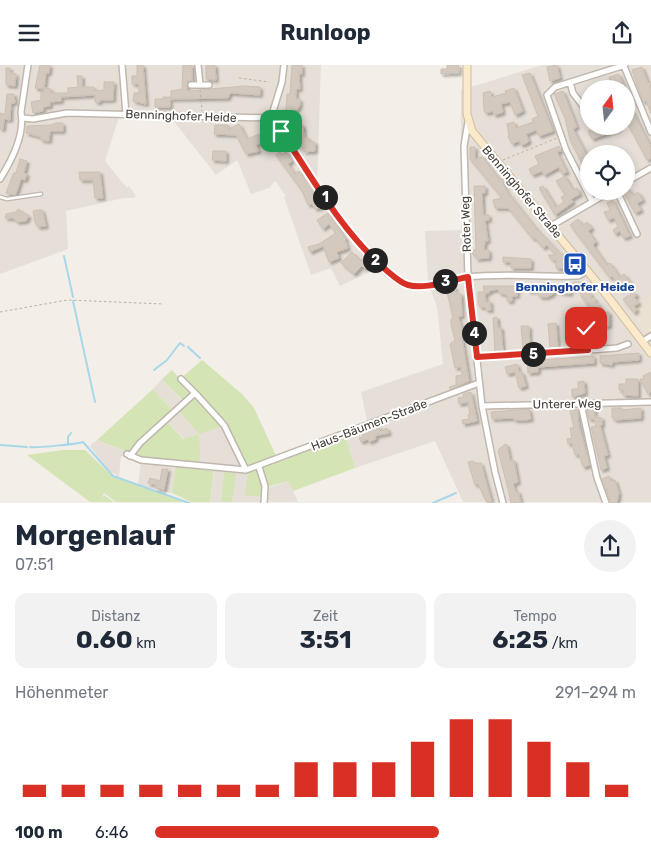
<!DOCTYPE html>
<html lang="de">
<meta charset="utf-8">
<style>
body{margin:0;font-family:Rubik,sans-serif;background:#f2f2f3;color:#1f2937;height:100vh;display:flex;flex-direction:column;font-size:19px;white-space:nowrap}
*{box-sizing:border-box;margin:0}
p{font-size:16px;color:#747a83}
.icon{flex:none;width:28px;height:28px;fill:none;stroke:currentColor;stroke-width:2;stroke-linecap:round;stroke-linejoin:round}
.map{position:relative;height:438px;overflow:hidden}
.details{display:flex;flex-direction:column;background:#fff;flex:1}
.details>*{flex:none}
.needle{width:32px;rotate:15deg}
.tools{position:absolute;left:580px;top:15px;display:grid;gap:10px}
.tools a{display:grid;place-items:center;width:55px;height:55px;border-radius:50%;background:#fff;box-shadow:0 2px 8px #0003;font-size:25px}
.pin{position:absolute;display:grid;place-items:center;width:42px;height:42px;color:#fff;margin:-21px;border-radius:10px;box-shadow:0 2px 8px #0006}
.km{position:absolute;width:25px;height:25px;margin:-12px;border-radius:50%;background:#222;color:#fff;font-size:14px;line-height:25px;text-align:center}
.round{display:grid;place-items:center;flex:none;width:52px;height:52px;border-radius:26px;background:#f2f2f3}
.overview{display:flex;align-items:center;justify-content:space-between;height:85px;padding:0 15px}
h1{font-size:28px;font-weight:700;line-height:38px}
.figures{display:grid;grid-template-columns:repeat(3,1fr);gap:8px;height:85px;padding:5px 15px}
.figures div{display:grid;align-content:center;border-radius:12px;background:#f2f2f3;text-align:center}
.figures b{font-size:25px;font-weight:700}
.figures small{font-size:14px;font-weight:400}
.figures p{font-size:14px}
.chart{height:140px;padding:10px 15px}
.chart p{display:flex;justify-content:space-between}
.chart svg{width:100%;height:90px;margin-top:5px;stroke:#d93025;stroke-width:6}
ul{padding:0 15px;list-style:none;font-size:16px}
li{display:grid;grid-template-columns:80px 60px 1fr;align-items:center;height:38px}
li i{height:12px;border-radius:6px;background:#d93025}
header{display:flex;justify-content:space-between;align-items:center;height:65px;padding:0 15px;background:#fff;font-size:22px;font-weight:700}
.map>svg:first-child{display:block}
.residential{fill:#e6dfd7;fill-rule:evenodd}
.education{fill:#ebe1d3}
.green{fill:#d4e4b4}
.lines{fill:none;stroke-linecap:round;stroke-linejoin:round}
.stream{stroke:#a9d7ea;stroke-width:2}
.building{fill:#d3c9be;stroke:#cdc0b2;filter:url(#shadow)}
.lane-casing{stroke:#c0b8ae;stroke-width:5}
.street-casing{stroke:#c0b8ae;stroke-width:8}
.secondary-casing{stroke:#cfbb9b;stroke-width:9}
.path{stroke:#beaf9e;stroke-width:1;stroke-dasharray:2.5 2.5;stroke-linecap:butt}
.lane{stroke:#fff;stroke-width:2.5}
.street{stroke:#fff;stroke-width:5}
.secondary{stroke:#fae9cb;stroke-width:7}
.route-casing{stroke:#fff;stroke-width:10}
.route{stroke:#d93025;stroke-width:6}
.labels{text-anchor:middle;dominant-baseline:central;stroke-width:4;stroke-linejoin:round;paint-order:stroke}
.street-label{font-size:12px;fill:#453e37;stroke:#fff}
.transit-label{font-size:12px;font-weight:bold;fill:#164399;stroke:#fff}
</style>
<header><svg class="icon" aria-label="menu" viewBox="0 0 24 24"><path d="M4 6h16M4 12h16M4 18h16"/></svg>Runloop<svg class="icon" aria-label="share" viewBox="0 0 24 24"><path d="M12 15V3M7 8l5-5 5 5M5 13v7h14v-7"/></svg></header>
<div class="map">
<svg width="651" height="438" viewBox="0 0 651 438">
<defs>
<filter id="shadow"><feDropShadow dx="2.5" dy="2.5" stdDeviation="1" flood-color="#0004"/></filter>
</defs>
<rect width="100%" height="100%" fill="#f3eee8"/>
<path class="residential" d="M0 0H321L317 120 343 159 382 201 340 221 331 203 311 210 284 132 286 131 275 116 269 123 251 129 237 95 216 110 172 54 119 52 105 96 127 123 129 121 136 131 134 133H124L66 146 68 184 0 209Z
M542 0H651V437H463L435 376 355 403 345 370 368 360 361 327 443 299 437 242 428 217 425 166 461 165V25ZM589 24H626V61H589ZM589 89H626V126H589Z
M162 314 183 337 223 361 242 400 266 432 268 423 288 416 298 437H232L236 403 225 402 221 437H210L215 401 199 399V369L184 374 167 356 175 348 153 324Z
M97 375 129 388H126L125 392 121 391 119 412 108 405 90 381Z
M141 397 175 401 172 428 138 420Z"/>
<path class="education" d="M651 230V267L647 270 628 245Z"/>
<path class="green" d="M202 295 242 329 254 343 279 397 345 370 355 403 293 426 288 416 264 423V432L245 430 249 401 244 399 223 361 199 369 200 387 198 404 214 406 210 437H191L172 428 176 396 138 391 97 375 153 324 173 346 165 354 183 374 199 369 178 345 185 338 162 314 172 305 180 314Z
M63 385H85L111 410 188 437H116L104 428 100 437 104 430 114 437H90L27 390Z
M224 407 236 408 232 437H221Z"/>
<g class="lines">
<path class="stream" d="M64 191 73 232
M73 236 95 337
M188 282 200 293
M154 305 167 295 180 278 184 281
M68 379V372L71 368
M0 380 27 382
M30 382C36 383 78 379 83 377L113 411 189 438
M433 438 456 428"/>
</g>
<path class="building" d="M40 0H50L49 8H46L44 24 35 23Z
M137 0H143L146 39 133 36 134 28H139V19H132V11H137Z
M183 0H192V16H187V26L244 21 260 22V30L230 28 228 33 171 34V26L182 24Z
M206 0H215L216 15 206 14Z
M292 0H302V9H299L300 24H296V34H300V40L297 45H293L295 60H290V56L293 55 284 56 283 45H286L287 29H290Z
M447 0H459V8L441 9V4H447Z
M557 0 560 13 550 16 547 2Z
M642 2 648 18 651 16V48L646 36 643 37 632 5Z
M6 3H10V8L16 9 15 21 6 20Z
M530 8 553 66 539 71 536 65 526 69 529 76 527 78 521 80 519 76 512 79 508 71H509L507 59 514 57 516 63 533 57 532 54 538 51 522 10Z
M619 9 625 24H612L609 12Z
M77 11H82V22H94V26L104 25V17H114L113 35H100V37H95V30L61 32V36L50 37V41L43 42V46L33 48 31 37 41 35V27H44V23L51 24V28H68V23L78 22Z
M514 23 523 46 515 50 510 37 501 39 503 47 501 48 494 50 493 46 486 48 484 46 483 28 490 26 492 32 506 28 505 26Z
M563 26 577 62 573 64 589 94V112L570 75 565 53 554 29Z
M7 29H14L15 38H11L10 55 4 54 3 64H0V48L5 49Z
M163 32H170V42H155V34H163Z
M632 45 651 82V93L647 95 626 56V48Z
M56 58H63V66H50L49 76 41 75V72L26 68 27 61 51 60Z
M239 59 247 74 259 69 262 77 256 80 259 86 246 89 236 70 214 69 215 60H228V65Z
M294 60H303L304 73H309V77H315V86L304 87V82H300L299 71H294Z
M599 61H618L619 64 592 74 588 66Z
M559 81 561 86 557 87 567 107 562 109 559 102 544 110 542 106 532 110 529 104 539 99 535 91Z
M470 82H475V95L482 91 499 114H503V119L508 128 536 163 562 190 563 189 573 201 572 204 556 203V195H552L548 190H556L547 180 543 183 535 173 533 174 508 143H495L493 135 502 133 470 94Z
M213 86H226V96L212 95Z
M280 87 281 90 286 87 292 96 288 99 295 109 299 106 313 124 322 142 315 144 312 139 308 140 302 126 276 90Z
M20 94 27 96 24 108 27 109 25 115 21 114 16 129 14 130 6 128 12 112 14 108H16Z
M79 107H100L103 133H95L93 115H80Z
M565 111 573 125 577 123 580 129 571 134 573 137 555 150 539 123 543 121 556 142 564 137 561 132 565 130 556 116Z
M474 121H485V128H482L483 150H489V155H485L488 176H485L484 185H489V193L476 194V190H473L472 185H476Z
M629 124 633 130 638 127 643 135 637 138 641 145 635 148 623 127Z
M613 135 630 171 623 173 620 166 615 169 613 165 618 162 614 153 608 155 604 147 610 145 607 138Z
M18 144 29 151 26 156 17 157 13 153H5L6 149 16 147Z
M38 145H42L46 161 38 162 35 157 33 146Z
M328 148 346 174 345 175 348 183 337 187 339 193 329 197 323 181 310 187 308 182 319 179 336 168 329 159 323 164 317 155Z
M578 154 583 160 587 157 592 163 588 166 596 177 593 180 607 200 610 198 620 212 624 209 631 218 622 225 612 211 610 213 570 160Z
M352 187 361 196 364 193 370 198 365 204 362 201 354 209 341 198Z
M503 192 531 194V203H511V197H503Z
M573 217H587L588 228H591V233H595V238H598L602 247H609V261H600V248H593L592 243H589V238H585V233H582L579 224H570V229L553 226V229L547 232H540L536 226H528V222L536 223 537 220 550 219 551 221 573 220Z
M454 221 456 227 461 229 462 251 458 252 463 266 462 273 469 316 450 324 449 322 456 320V311L462 310 461 302 455 303 450 279 455 275 451 260V254L453 253 446 223Z
M483 221H517V231H512V236H507V230L499 228 498 224 489 226V228H485L486 237 490 236 491 245H486L485 242H480L478 239V227H484Z
M634 227 637 230 634 232 639 238 634 241 637 245 634 248 623 234Z
M497 252 498 263 501 262 503 286 495 287 493 253Z
M583 256 584 280H577L575 257Z
M556 258 558 282 550 283 548 259Z
M521 261H529L530 284 523 285Z
M639 288V295L612 297V300L600 298V291Z
M594 291V298L538 302V307L528 308 527 296Z
M517 299 519 307H522L526 321 519 323 515 307 507 309 505 302Z
M651 307V327L648 329 640 314H644L643 311Z
M626 314H638V331L623 330V325H619V319H626Z
M584 316 585 328 572 332V324H578V317Z
M471 327 477 356 463 359 462 355 469 354 468 350H470L468 337 459 339 458 333 464 332 463 329Z
M594 343 595 352 602 353V360H600L608 390 604 391 607 403 601 405 591 362 596 361 594 354H589L587 346V344Z
M612 343H622V345L641 343V353L616 355 612 353Z
M529 344 531 354 525 355H514V353L492 354 491 347Z
M577 344 579 361 590 400 583 402 579 389 575 390 572 378 568 379 567 374 572 373 570 363H574L570 346Z
M379 361 381 366 387 363 389 368 375 371 376 374 369 377 368 374 361 377 359 373 363 372 362 368Z
M505 379 507 380 510 396 514 395 518 417 513 419 516 427 518 426 521 438H511L509 428 498 385Z
M473 396 474 398H481L492 438 486 436 478 419 475 420 468 397Z
M162 404H168L164 425 156 423V420L148 418 150 413 160 416Z
M609 411 611 416 615 415 619 428 617 438H611L602 414Z"/>
<g class="lines">
<g class="lane-casing">
<path id="lane" d="M0 132 7 134 41 129
M586 263 588 284"/>
</g>
<g class="street-casing">
<path id="street" d="M122 0 126 49
M198 0 200 20
M624 1 651 67
M570 17 573 28 589 49
M191 20H209
M23 53 33 54 67 48 271 53
M271 53C298 87 372 220 415 222 432 222 450 214 467 212 502 208 542 212 578 211L588 206
M271 53 282 17 284 0
M468 57 464 81 468 212 482 341 495 407 503 438
M0 114C12 95 25 69 21 47L28 0
M626 117 651 103
M617 126 637 169
M592 136 566 85 547 30 555 22 625 0
M551 161 611 126
M643 276 651 271
M477 293 617 283 628 279
M181 314 195 328
M581 339 597 413 606 438
M482 341 651 337
M127 389 141 395 246 405 479 318
M130 391 140 378 195 328 224 360 246 405
M259 402 265 421 264 438"/>
</g>
<g class="secondary-casing">
<path id="secondary" d="M467 0V49L472 66 599 220 651 288"/>
</g>
<path class="path" d="M239 13 269 17
M200 25 202 46
M503 95 557 73
M0 247 67 235 164 239"/>
<use href="#lane" class="lane"/>
<use href="#street" class="street"/>
<use href="#secondary" class="secondary"/>
</g>
<g class="lines">
<g class="route-casing">
<path id="route" d="M281 66C313 114 342 167 386 205 392 210 400 218 408 220 425 225 450 215 468 212L477 292 588 285 586 263"/>
</g>
<use href="#route" class="route"/>
</g>
<defs>
<g id="bus-square" transform="scale(1.25)"><rect x="-9" y="-9" width="18" height="18" rx="4" fill="#1a4fb4" stroke="#fff"/><path d="M-5-6H5V4H4V6H2V4H-2V6H-4V4H-5ZM-3.5-4V0h7V-4ZM-3.5 1.2v1.5H-2V1.2ZM2 1.2v1.5H3.5V1.2Z" fill="#fff"/></g>
</defs>
<g fill-rule="evenodd">
<use href="#bus-square" x="575" y="199"/>
</g>
<g class="labels">
<g class="street-label">
<text transform="translate(181 51) rotate(2)">Benninghofer Heide</text>
<text transform="translate(522 127) rotate(50)">Benninghofer Straße</text>
<text transform="translate(466 159) rotate(-92)">Roter Weg</text>
<text transform="translate(567 339) rotate(-1)">Unterer Weg</text>
<text transform="translate(369 360) rotate(-21)">Haus-Bäumen-Straße</text>
</g>
<g class="transit-label">
<text x="575" y="222">Benninghofer Heide</text>
</g>
</g>
</svg>
<div class="tools">
<a><svg class="needle" viewBox="-14 -14 28 28"><path d="M0-13l5 13h-10z" fill="#e53935"/><path d="M0 13l5-13h-10z" fill="#747a83"/></svg></a>
<a><svg class="icon" aria-label="locate" viewBox="0 0 24 24"><circle cx="12" cy="12" r="6"/><path d="M12 2v4M12 18v4M2 12h4M18 12h4"/></svg></a>
</div>
<div class="pin" style="left:281px;top:66px;background:#1e9e55"><svg class="icon" aria-label="arrive" viewBox="0 0 24 24"><path d="M6 21V4h12l-3 4 3 4H6"/></svg></div>
<div class="pin" style="left:586px;top:263px;background:#d93025"><svg class="icon" aria-label="check" viewBox="0 0 24 24"><path d="M5 12l5 5 9-10"/></svg></div>
<b class="km" style="left:325px;top:132px">1</b>
<b class="km" style="left:375px;top:195px">2</b>
<b class="km" style="left:445px;top:216px">3</b>
<b class="km" style="left:474px;top:268px">4</b>
<b class="km" style="left:533px;top:289px">5</b>
</div>
<section class="details">
<div class="overview"><div><h1>Morgenlauf</h1><p>07:51</p></div><a class="round"><svg class="icon" aria-label="share" viewBox="0 0 24 24"><path d="M12 15V3M7 8l5-5 5 5M5 13v7h14v-7"/></svg></a></div>
<div class="figures">
<div><p>Distanz</p><b>0.60<small> km</small></b></div>
<div><p>Zeit</p><b>3:51</b></div>
<div><p>Tempo</p><b>6:25<small> /km</small></b></div>
</div>
<div class="chart"><p><span>Höhenmeter</span>291–294 m</p>
<svg viewBox="0 0 160 44" preserveAspectRatio="none"><path d="M5 44V38M15 44V38M25 44V38M35 44V38M45 44V38M55 44V38M65 44V38M75 44V27M85 44V27M95 44V27M105 44V17M115 44V6M125 44V6M135 44V17M145 44V27M155 44V38"/></svg>
</div>
<ul>
<li><b>100 m</b>6:46<i style="width:59%"></i></li>
</ul>
</section>
